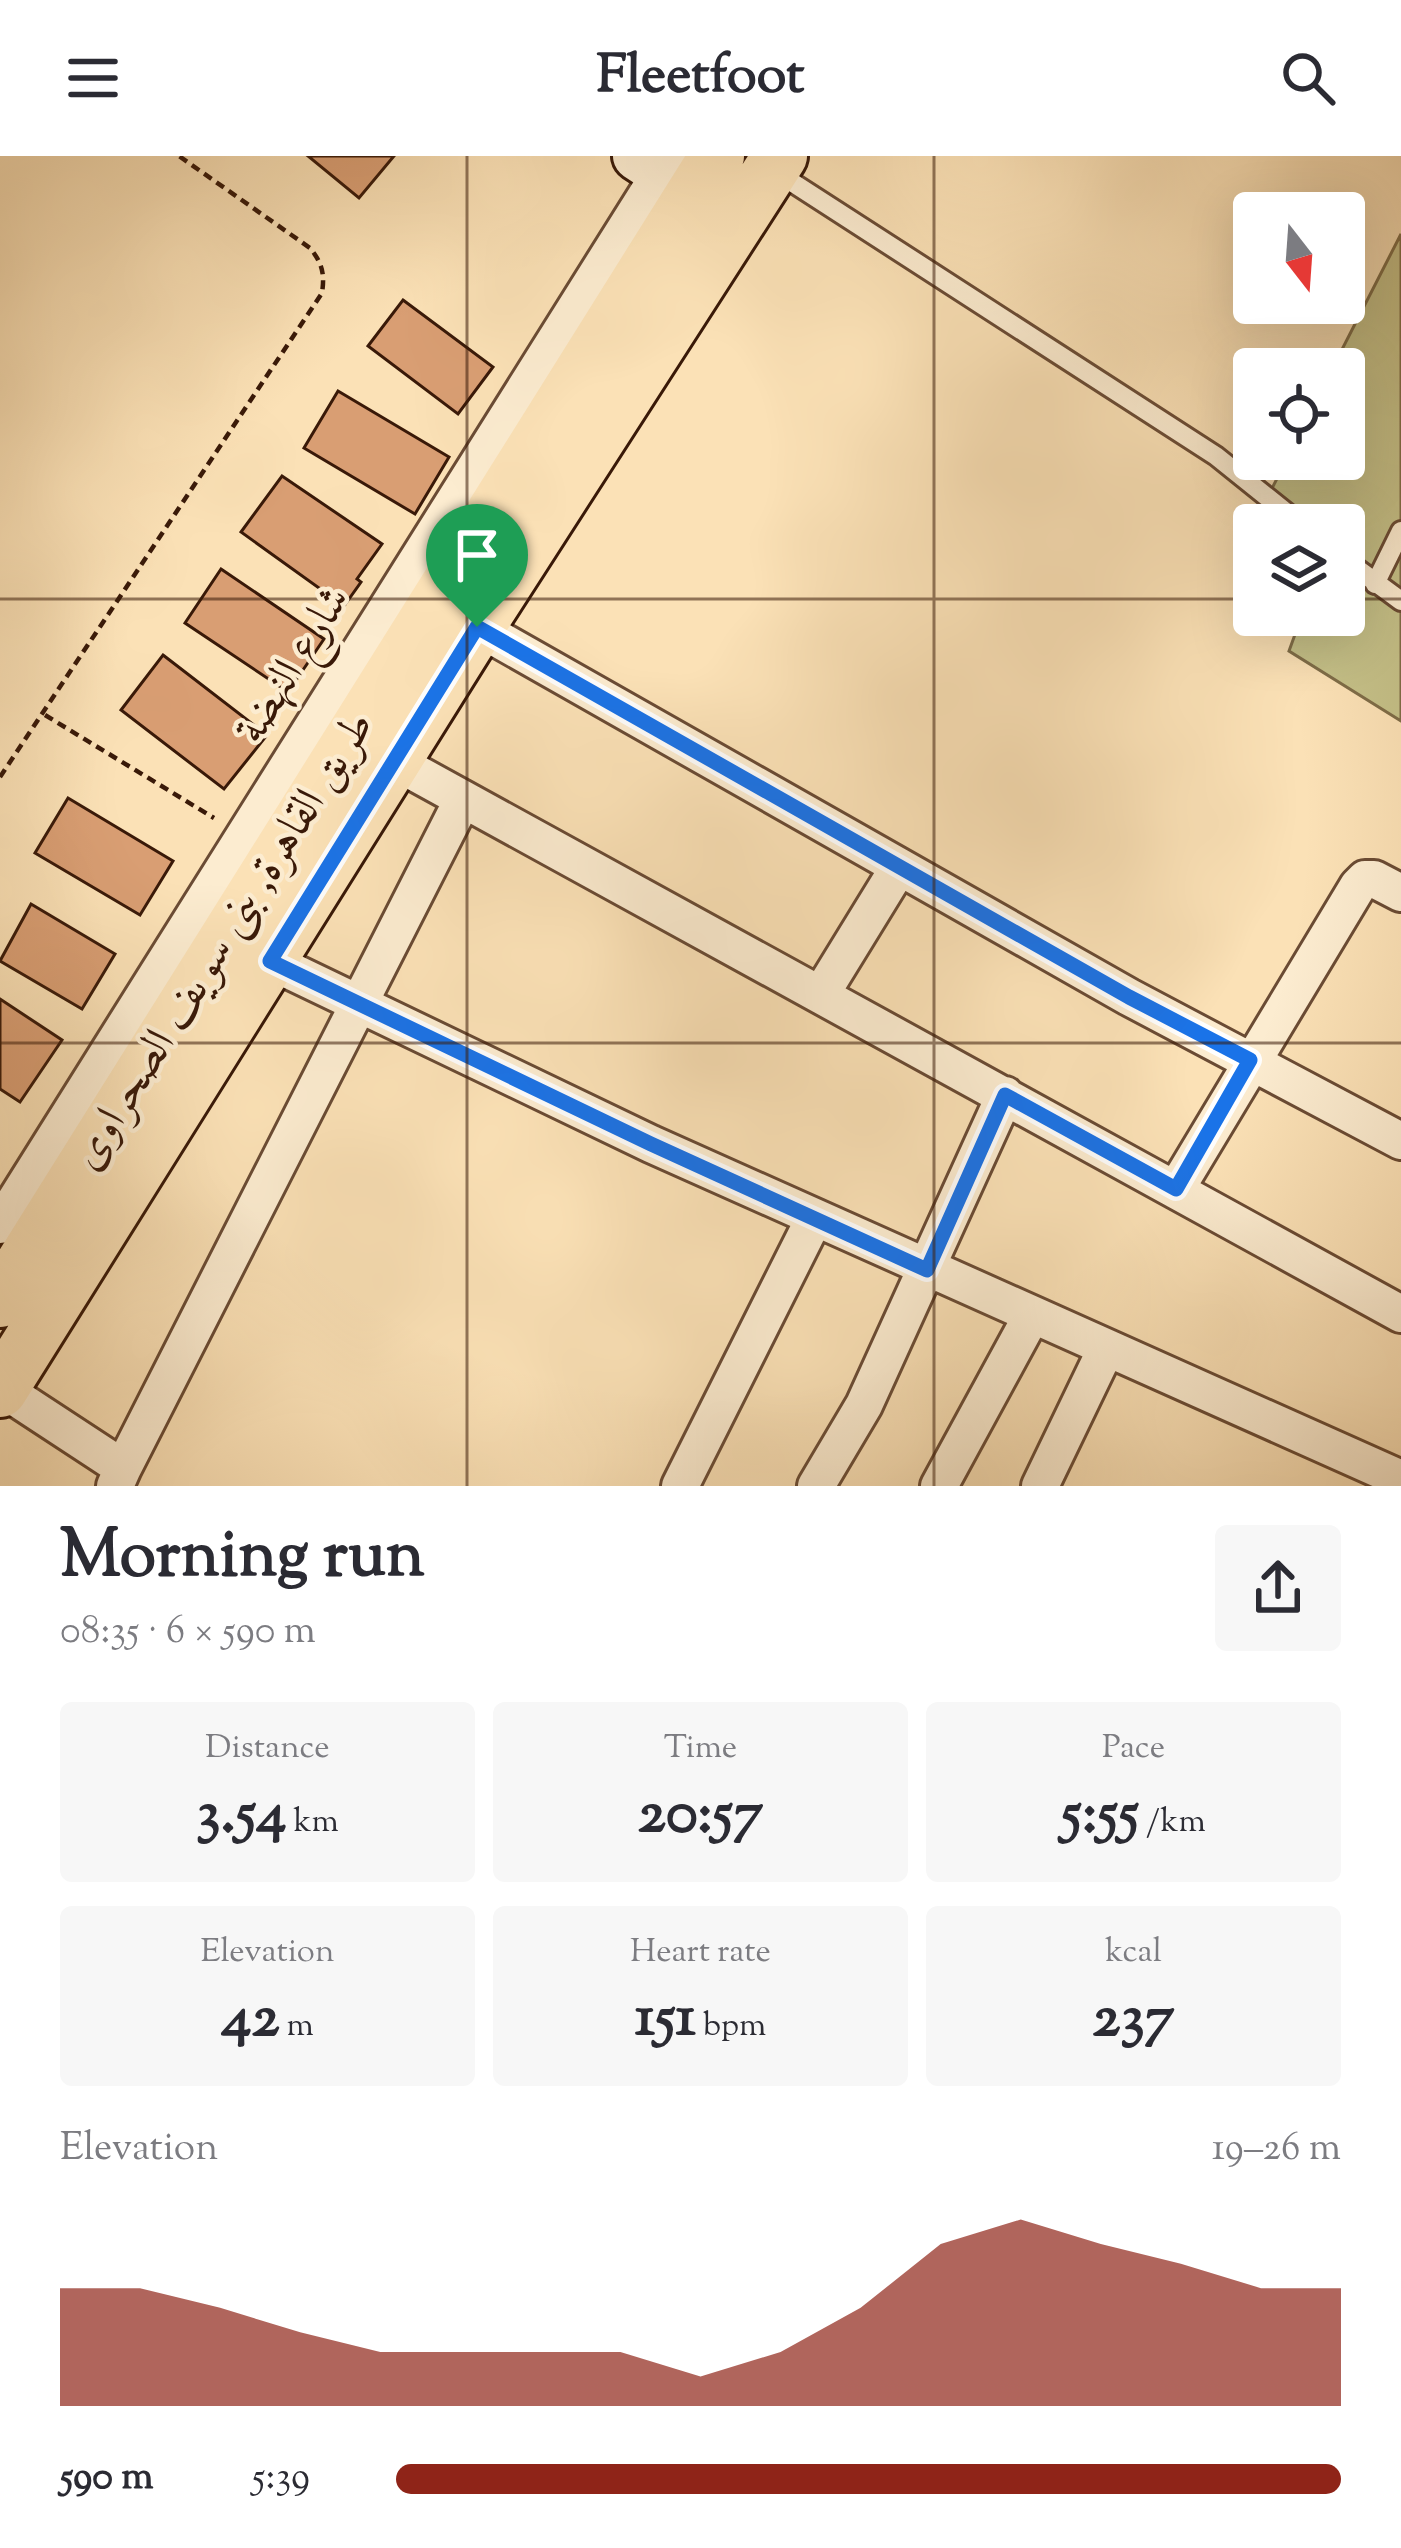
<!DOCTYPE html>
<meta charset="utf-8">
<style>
body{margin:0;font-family:"Sorts Mill Goudy",Amiri,serif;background:#f7f7f7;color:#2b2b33;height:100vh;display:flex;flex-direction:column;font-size:45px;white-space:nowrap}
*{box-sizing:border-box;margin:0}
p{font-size:39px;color:#7c7c81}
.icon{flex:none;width:66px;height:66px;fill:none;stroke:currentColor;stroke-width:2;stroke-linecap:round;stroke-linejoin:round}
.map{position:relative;height:1330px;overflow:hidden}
.drawer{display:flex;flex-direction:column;background:#fff;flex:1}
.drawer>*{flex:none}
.needle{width:78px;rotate:163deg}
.tools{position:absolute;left:1233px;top:36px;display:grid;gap:24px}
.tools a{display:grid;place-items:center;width:132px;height:132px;border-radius:12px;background:#fff;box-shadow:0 12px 48px #0002;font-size:60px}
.pin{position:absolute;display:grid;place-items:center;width:102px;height:102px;color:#fff;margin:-123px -51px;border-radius:50% 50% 50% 0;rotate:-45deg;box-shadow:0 0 12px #0007}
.pin .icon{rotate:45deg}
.round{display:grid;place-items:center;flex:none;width:126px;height:126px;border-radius:12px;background:#f7f7f7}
.headline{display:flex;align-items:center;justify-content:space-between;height:204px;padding:0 60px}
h1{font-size:66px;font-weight:800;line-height:90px}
.stats{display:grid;grid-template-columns:repeat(3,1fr);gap:18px;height:204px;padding:12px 60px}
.stats div{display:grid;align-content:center;border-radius:12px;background:#f7f7f7;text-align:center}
.stats b{font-size:60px;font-weight:800}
.stats small{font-size:33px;font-weight:400}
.stats p{font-size:33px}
.chart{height:336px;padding:24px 60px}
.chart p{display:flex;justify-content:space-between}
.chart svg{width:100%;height:216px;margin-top:12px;fill:#8f2418;opacity:.7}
ul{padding:0 60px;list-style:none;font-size:39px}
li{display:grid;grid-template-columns:192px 144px 1fr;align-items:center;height:90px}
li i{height:30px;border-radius:15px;background:#8f2418}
header{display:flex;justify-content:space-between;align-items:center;height:156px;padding:0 60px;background:#fff;font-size:54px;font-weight:800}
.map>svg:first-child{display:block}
.green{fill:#c5c189;stroke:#7f6d48;stroke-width:3}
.building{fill:#d99e73;stroke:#391908;stroke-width:3}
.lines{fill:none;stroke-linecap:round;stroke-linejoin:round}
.lane-casing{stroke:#6a4b34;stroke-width:24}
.street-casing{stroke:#6a4b34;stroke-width:42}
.secondary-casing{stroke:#391908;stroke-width:54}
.primary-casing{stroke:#391908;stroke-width:60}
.path{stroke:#391908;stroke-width:4.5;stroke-dasharray:9 6;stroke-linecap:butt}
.lane{stroke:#fcecd0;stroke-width:18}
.street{stroke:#fcecd0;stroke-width:36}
.secondary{stroke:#fcecd0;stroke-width:48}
.primary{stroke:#fbe1b6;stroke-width:54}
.route-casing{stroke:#fff;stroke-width:24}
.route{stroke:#1a73e8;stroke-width:15}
.grid{fill:none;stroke:#391908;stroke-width:3;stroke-opacity:0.55}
.labels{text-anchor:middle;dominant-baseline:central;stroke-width:9;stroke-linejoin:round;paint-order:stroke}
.street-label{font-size:45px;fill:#391908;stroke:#fcecd0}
</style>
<header><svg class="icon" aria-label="menu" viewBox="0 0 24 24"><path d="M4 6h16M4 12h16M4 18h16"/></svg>Fleetfoot<svg class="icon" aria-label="search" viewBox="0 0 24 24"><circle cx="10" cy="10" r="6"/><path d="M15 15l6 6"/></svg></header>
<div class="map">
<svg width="1401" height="1330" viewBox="0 0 1401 1330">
<rect width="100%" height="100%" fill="#fbe1b6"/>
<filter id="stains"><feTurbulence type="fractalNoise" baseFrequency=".00167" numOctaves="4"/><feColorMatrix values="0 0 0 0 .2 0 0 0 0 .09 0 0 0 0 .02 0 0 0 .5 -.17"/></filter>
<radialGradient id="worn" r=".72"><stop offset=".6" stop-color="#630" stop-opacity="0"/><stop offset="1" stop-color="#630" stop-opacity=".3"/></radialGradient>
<path class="green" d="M1401 78V565L1289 495 1302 459H1344V369H1283L1265 346 1287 303H1344V213H1332Z"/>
<path class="building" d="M308 0H394L359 42Z
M403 144 493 211 458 258 368 190Z
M338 235 449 301 415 358 304 292Z
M282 320 382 388 357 423 361 426 344 450 241 376Z
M221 413 324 483 288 536 185 467Z
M163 499 267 579 224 633 121 554Z
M68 642 173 705 140 759 35 697Z
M31 748 115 798 82 853 0 805Z
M0 843 62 884 20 946 0 933Z"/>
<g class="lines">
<g class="lane-casing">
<path id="lane" d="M773 14 1216 300 1302 369
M1344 403 1401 445
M1375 428 1401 375"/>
</g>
<g class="street-casing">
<path id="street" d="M477 471 1129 841 1401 985
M394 605 1401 1158
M270 805 651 988 1401 1323
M821 838 899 711
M1176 1033 1358 730 1365 723H1374L1401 737
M0 1069 671 0
M1 1232 123 1312 115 1330
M123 1312 463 643
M680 1330 814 1063
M816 1330 864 1249 1005 939
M939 1330 1031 1161
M1040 1330 1106 1193"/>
</g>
<g class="secondary-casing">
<path id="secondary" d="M637 0 694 37"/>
</g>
<g class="primary-casing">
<path id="primary" d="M0 1144 717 0
M0 1234 477 471 780 0"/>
</g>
<path class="path" d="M45 559 214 662
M0 621 322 137C325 117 322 107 310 92L179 0"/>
<use href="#lane" class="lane"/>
<use href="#street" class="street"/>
<use href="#secondary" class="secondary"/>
<use href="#primary" class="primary"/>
</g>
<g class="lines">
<g class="route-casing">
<path id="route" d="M477 471 1129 841 1250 904 1176 1033 1005 939 927 1114 651 988 270 805Z"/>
</g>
<use href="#route" class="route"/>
</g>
<path class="grid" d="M467 0V1330M934 0V1330M0 443H1254M1344 443H1401M0 887H1401"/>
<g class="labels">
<g class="street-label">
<text transform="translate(295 510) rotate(-58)">شارع النهضة</text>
<text transform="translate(225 786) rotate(-58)">طريق القاهرة, بنى سويف الصحراوى</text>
</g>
</g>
<rect width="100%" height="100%" filter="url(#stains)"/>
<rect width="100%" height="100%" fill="url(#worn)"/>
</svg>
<div class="tools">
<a><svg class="needle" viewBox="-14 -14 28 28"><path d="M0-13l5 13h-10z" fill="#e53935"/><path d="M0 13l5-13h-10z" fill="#7c7c81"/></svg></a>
<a><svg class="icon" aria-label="locate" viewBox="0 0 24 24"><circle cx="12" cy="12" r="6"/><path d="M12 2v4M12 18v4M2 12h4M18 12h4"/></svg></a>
<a><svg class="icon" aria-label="layers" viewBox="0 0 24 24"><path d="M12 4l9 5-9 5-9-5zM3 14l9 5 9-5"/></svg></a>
</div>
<div class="pin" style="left:477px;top:471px;background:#1e9e55"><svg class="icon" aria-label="arrive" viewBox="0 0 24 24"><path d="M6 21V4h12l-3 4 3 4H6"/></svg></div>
</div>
<section class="drawer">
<div class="headline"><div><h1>Morning run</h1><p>08:35 · 6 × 590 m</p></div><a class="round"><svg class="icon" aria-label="share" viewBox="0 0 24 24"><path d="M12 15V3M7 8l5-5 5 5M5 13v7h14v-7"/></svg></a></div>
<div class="stats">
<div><p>Distance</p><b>3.54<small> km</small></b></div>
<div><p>Time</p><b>20:57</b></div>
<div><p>Pace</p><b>5:55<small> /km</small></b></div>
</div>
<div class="stats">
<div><p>Elevation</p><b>42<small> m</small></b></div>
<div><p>Heart rate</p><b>151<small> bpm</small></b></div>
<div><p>kcal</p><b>237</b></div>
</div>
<div class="chart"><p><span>Elevation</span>19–26 m</p>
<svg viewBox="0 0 160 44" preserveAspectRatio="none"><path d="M0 44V20L10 20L20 24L30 29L40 33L50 33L60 33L70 33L80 38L90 33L100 24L110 11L120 6L130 11L140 15L150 20L160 20V44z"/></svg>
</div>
<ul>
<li><b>590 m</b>5:39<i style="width:100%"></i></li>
</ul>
</section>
